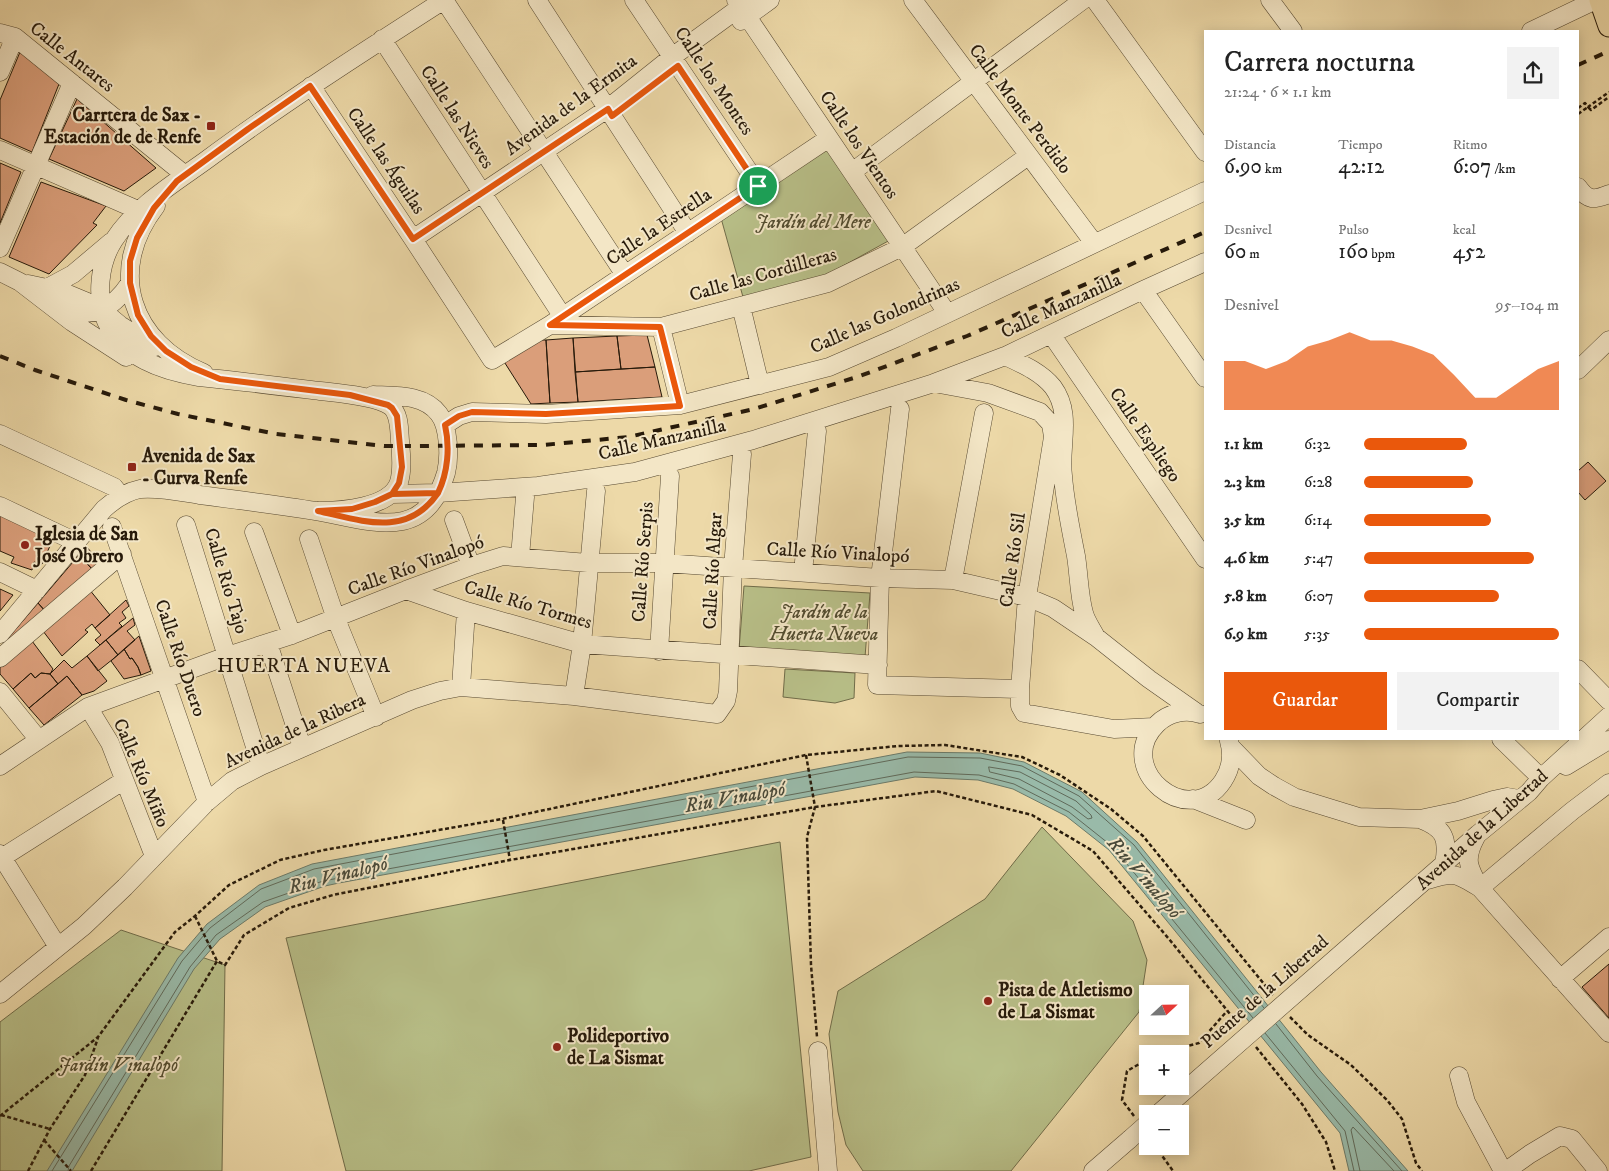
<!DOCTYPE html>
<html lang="es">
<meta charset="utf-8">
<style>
body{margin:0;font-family:"IM FELL DW Pica",serif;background:#f2f2f2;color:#222;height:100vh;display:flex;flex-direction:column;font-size:19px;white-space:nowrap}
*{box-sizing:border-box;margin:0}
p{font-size:16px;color:#767676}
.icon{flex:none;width:28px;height:28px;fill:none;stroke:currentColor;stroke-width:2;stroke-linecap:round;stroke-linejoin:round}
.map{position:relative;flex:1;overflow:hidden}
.drawer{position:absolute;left:1204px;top:30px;width:375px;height:710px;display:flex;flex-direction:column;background:#fff;border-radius:0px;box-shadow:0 2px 12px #0003}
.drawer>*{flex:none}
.needle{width:32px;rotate:68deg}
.fabs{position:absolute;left:1139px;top:985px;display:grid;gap:10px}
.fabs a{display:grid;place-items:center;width:50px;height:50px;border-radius:0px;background:#fff;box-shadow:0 2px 12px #0003;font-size:25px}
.pin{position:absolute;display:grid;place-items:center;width:42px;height:42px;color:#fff;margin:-21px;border:2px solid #fff;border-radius:50%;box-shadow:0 1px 5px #0007}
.round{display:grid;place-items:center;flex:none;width:52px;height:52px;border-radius:0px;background:#f2f2f2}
.overview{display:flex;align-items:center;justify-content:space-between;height:85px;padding:0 20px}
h1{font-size:28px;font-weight:600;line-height:38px}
.metrics{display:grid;grid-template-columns:repeat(3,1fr);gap:8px;height:85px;padding:5px 20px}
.metrics div{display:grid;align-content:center}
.metrics b{font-size:21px;font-weight:600}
.metrics small{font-size:14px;font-weight:400}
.metrics p{font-size:14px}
.chart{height:140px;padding:10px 20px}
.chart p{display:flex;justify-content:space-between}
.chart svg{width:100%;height:90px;margin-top:5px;fill:#ea580c;opacity:.7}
.primary-button{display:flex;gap:10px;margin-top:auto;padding:10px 20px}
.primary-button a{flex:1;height:58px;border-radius:0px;background:#ea580c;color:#fff;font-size:20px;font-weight:600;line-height:58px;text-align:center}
.primary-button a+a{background:#f2f2f2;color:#222}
ul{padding:0 20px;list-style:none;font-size:16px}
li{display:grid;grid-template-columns:80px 60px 1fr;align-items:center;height:38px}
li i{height:12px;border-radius:6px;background:#ea580c}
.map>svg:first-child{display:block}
.green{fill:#b8bf88;stroke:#706c49}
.water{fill:#99baa9;stroke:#6b7a69}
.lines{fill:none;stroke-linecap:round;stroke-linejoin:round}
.shore{stroke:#606a5a;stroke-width:1}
.building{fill:#da9e7a;stroke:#271a0a}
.minor-casing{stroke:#584a32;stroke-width:19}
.major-casing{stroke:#271a0a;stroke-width:23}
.path{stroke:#271a0a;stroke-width:2.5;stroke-dasharray:4 2.5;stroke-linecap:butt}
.minor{stroke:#f3e6c6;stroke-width:18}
.major{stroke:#edd9a8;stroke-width:21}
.rail{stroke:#271a0a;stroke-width:4;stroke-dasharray:9 9;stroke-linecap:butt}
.minor-bridge-casing{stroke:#584a32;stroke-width:19;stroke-linecap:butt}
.minor-bridge{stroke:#f3e6c6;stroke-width:18}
.route-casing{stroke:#fff;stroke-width:10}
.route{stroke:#ea580c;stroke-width:6}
.poi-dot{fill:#8f2418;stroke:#f3e6c6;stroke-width:2}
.labels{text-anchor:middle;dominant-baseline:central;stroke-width:4;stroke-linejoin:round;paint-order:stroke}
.street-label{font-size:19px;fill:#271a0a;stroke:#f3e6c6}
.poi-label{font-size:19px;font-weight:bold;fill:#271a0a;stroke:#f3e6c6;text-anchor:start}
.park-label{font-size:19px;font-style:italic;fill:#524c30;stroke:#f3e6c6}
.neighbourhood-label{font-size:20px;letter-spacing:1px;fill:#271a0a;stroke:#f3e6c6}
.water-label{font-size:20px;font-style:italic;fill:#494a3a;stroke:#f3e6c6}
</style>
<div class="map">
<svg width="1609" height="1171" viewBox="0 0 1609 1171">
<rect width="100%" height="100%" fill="#edd9a8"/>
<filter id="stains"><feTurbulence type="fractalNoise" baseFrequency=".004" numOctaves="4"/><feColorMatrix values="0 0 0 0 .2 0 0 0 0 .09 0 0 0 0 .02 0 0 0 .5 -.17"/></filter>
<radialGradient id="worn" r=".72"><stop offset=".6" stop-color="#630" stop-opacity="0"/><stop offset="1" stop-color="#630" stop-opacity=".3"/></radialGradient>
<path class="green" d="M827 147 890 240 823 277 743 297 721 218Z
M744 586 870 593 865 657 739 650Z
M785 669 855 673 854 698 835 703 783 697Z
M1042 827 1133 921 1147 960 1139 1012 1011 1171H863L846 1145 838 1112 829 1034 838 991 985 899Z
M780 842 811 1157 749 1171H346L286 938Z
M121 930 225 965 222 1171H0V1022Z"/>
<path class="water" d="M907 752 980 753 1024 762 1082 792 1137 842 1321 1072 1408 1171H1349L1340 1133 1109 850 1066 816 1013 789 978 780 915 777 339 883 325 886 265 907 220 939 194 969 72 1171H47L178 958 207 924 259 885 312 864Z"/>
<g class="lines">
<path class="shore" d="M989 767 1020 772 1076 801 1091 815 1092 818 1088 819 1072 807 1019 779 990 772Z
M1276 1024 1317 1076 1402 1171
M1265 1033 1345 1131 1354 1171
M52 1171 182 961 210 928 261 889 314 869 908 757 980 758 1022 766 1079 796 1134 845 1264 1008
M68 1171 69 1166 190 967 216 935 263 902 323 881 339 878 914 772 979 775 1014 784 1069 812 1113 847 1253 1018
M1360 1171 1351 1130 1353 1127 1394 1171"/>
</g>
<path class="building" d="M20 52 59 84 32 152 0 138V100Z
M77 99 156 168 124 191 49 159Z
M0 163 21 172 0 223Z
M41 182 106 206 93 223 97 225 49 274 9 257Z
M647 335 655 367 621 369 617 336Z
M617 336 621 369 575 372 573 338Z
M573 338 578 402 550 403 546 340Z
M533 340H546L550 403 531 404 503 360Z
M655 367 662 397 578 402 575 372Z
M1588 462 1606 481 1585 500 1578 492V471Z
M0 514 53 539 42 564 34 562 32 570 11 563 14 557 0 551Z
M86 546 101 564 93 570 79 555Z
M79 555 93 570 46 612 38 603Z
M0 589 13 595 0 611Z
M89 589 110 615 95 628 92 624 85 630 88 632 62 656 43 631Z
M126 600 129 606 122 612 126 618 119 623 122 626 100 645 95 640 101 635 95 628Z
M38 603 46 612 6 646 4 643Z
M133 618 135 625 127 631 135 640 118 655 106 640Z
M139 636 151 671 141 675 138 667 132 658 130 659 124 649Z
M106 640 118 655 98 671 87 656Z
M32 641 53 669 50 674 41 673 35 678 31 673 13 689 0 674V667Z
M124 649 130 659 132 658 138 667 141 675 124 679 111 661Z
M87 656 107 681 94 691 82 695 67 676 58 684 50 674 64 660 72 668Z
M31 673 35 678 41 673 50 674 58 684 29 708 13 689Z
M67 676 82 695 44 725 29 708Z
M1609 964V1018L1582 987Z"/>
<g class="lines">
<g class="minor-casing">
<path id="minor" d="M444 0 625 275
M537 0 688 233
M634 0 758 185
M736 0 947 313
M913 0 1094 243
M1095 0 1205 152
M1270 0 1293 31
M741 21 770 0
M1531 31 1596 0
M0 33 15 37 185 175
M382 39 563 317
M0 72 15 37
M311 86 413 239 492 360 550 325
M829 138 550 325 661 327 828 283 902 247 1028 156
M0 150 140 211
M852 172 1083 0
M1578 187C1588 201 1594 200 1609 194
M156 206C106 271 131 343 204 373
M413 239 607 109 672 57 750 0
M0 248 72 83
M0 272 20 282 72 322 126 357
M28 284 61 291 85 301 102 310 120 325 155 347
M47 288 73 274 111 242
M1143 290 1205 378
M741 306 760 385
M59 307C91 321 112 310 130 283
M661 327 680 405
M1051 334 1205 559
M1005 356C1022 364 1041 372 1053 387 1073 414 1059 446 1063 476 1065 503 1071 530 1076 556 1079 575 1079 595 1084 613 1086 621 1092 629 1096 637
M1578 370 1609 340
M934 383 988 393 1040 412 1051 424 1053 437 1027 597 1020 689V706L1024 713 1114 729 1154 727
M900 409 880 578 877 685 1020 689
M445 425 459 416 472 412 546 414 680 405 829 367 896 338 1205 191
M0 434 114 487 121 496
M392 494 438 493 538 486 635 472 753 440 934 383 1005 356 1143 290 1205 262
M0 506 76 542
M318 511C340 511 391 508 399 482 403 469 401 454 400 441 399 430 400 413 390 406 376 396 337 393 320 391 279 386 239 381 199 377 162 371 123 358 106 321 96 297 99 263 114 240 135 207 173 184 205 161 282 104 363 52 444 0
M454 520 471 566
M186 525 261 766
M112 527 207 802
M254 532 292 635
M309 539 336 619 376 717
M520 557 525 497
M0 572 37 590
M803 572 817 431
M953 580 984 413
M406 590 466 611 582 644 878 665
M0 634 104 509C114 500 125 492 140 489 159 487 181 492 200 495 239 500 278 505 316 511 369 520 425 545 446 473 450 457 449 427 439 414 424 394 396 396 373 395
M268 643 302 747
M659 651 670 476
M0 658 122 554
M1578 669 1609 701
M461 687 466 611
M0 692 39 740
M574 696 582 644 596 491
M88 707 110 743 154 856
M1200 714C1185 709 1168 713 1157 724 1112 768 1189 832 1223 781 1231 769 1233 755 1229 741
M1501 739 1541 778
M1231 747 1259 776 1274 786 1294 797 1359 817 1420 819 1458 811 1493 800 1507 797 1519 799
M0 766 88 707 227 656 292 635 406 590 471 566 503 556 588 563H664L880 578 953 580 1027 597 1053 608 1096 637 1149 679 1196 712
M1566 766 1609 740
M1193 799 1246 820
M1420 819C1444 828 1449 838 1444 864
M1476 837C1464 859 1468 867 1480 888L1609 1033
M0 854 58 947
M0 859 123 781
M1428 880C1454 872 1456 873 1480 888
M1480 888 1572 811 1609 783
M1399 903 1478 834 1529 792 1541 778 1609 716
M1560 979 1609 937
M0 994 84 926 125 887 207 802 232 781 261 766 412 700 440 691 461 687 574 696 717 714 726 701 728 691 733 568 742 454
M818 1051 828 1171
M1459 1076 1466 1102 1503 1171
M1093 1171 1130 1139
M1506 1171 1530 1154 1560 1136 1572 1139 1598 1171"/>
</g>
<g class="major-casing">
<path id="major" d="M1600 0 1609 26"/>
</g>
<path class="path" d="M1578 108 1585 103 1588 107 1609 92
M1578 114 1588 107 1591 110 1609 97
M806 755 815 807 807 837 811 965 817 1037
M503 820 510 860
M195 916 217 961 225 965 244 935 289 908 333 895 510 860 815 807 936 791 1032 815 1093 851 1169 939 1239 1025
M1290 1017 1308 1035 1351 1065 1387 1100 1402 1119 1416 1163 1422 1171
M1256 1047 1302 1104 1326 1142 1335 1171
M1158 1054 1199 1043 1227 1011
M1 1115 50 1129
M0 1116 98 1037 175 932 195 916 229 885 280 860 324 850 502 819 806 755 898 746 945 745 1022 757 1060 775 1111 809 1143 836 1273 995
M1134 1116 1122 1100 1127 1071 1148 1059
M44 1140 71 1171
M1155 1146 1173 1171
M28 1171 50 1129 85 1075 98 1038
M91 1171 217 961"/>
<use href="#minor" class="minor"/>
<use href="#major" class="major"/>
<path class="rail" d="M1578 65 1609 51
M0 356 35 370 126 400 178 414 276 434 384 446H417L543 445 628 437 754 409 860 376 967 336 1205 232"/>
<g class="minor-bridge-casing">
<path id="minor-bridge" d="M1158 1114 1399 903
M1130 1139 1148 1123"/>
</g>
<use href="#minor-bridge" class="minor-bridge"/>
</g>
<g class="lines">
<g class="route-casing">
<path id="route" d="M758 186 550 325 660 327 680 406 546 414 472 412 459 416 445 425C450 447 448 472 438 493L392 494 375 502 352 509 318 511C363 521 407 538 438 493L392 494 399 483 402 467 397 416 392 408 388 405 350 395 220 379 191 367 166 351 151 336 138 315 130 283V261L137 238 154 208 177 181 248 129 310 86 413 239 608 109 612 116 678 66 758 186"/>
</g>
<use href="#route" class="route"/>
</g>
<g class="poi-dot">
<rect x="206" y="121" width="10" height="10" rx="2.5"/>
<rect x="127" y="462" width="10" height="10" rx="2.5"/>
<circle cx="25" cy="545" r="5"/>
<circle cx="988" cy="1001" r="5"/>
<circle cx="557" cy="1047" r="5"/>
</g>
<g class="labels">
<g class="street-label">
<text transform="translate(72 57) rotate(38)">Calle Antares</text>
<text transform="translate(714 81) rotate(56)">Calle los Montes</text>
<text transform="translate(571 105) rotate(-36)">Avenida de la Ermita</text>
<text transform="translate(1020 109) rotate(53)">Calle Monte Perdido</text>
<text transform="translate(457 117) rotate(57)">Calle las Nieves</text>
<text transform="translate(859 145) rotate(56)">Calle los Vientos</text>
<text transform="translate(386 161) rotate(56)">Calle las Águilas</text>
<text transform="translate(659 227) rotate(-34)">Calle la Estrella</text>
<text transform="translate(763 275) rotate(-16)">Calle las Cordilleras</text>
<text transform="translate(1061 306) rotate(-25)">Calle Manzanilla</text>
<text transform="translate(885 316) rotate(-24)">Calle las Golondrinas</text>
<text transform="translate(1145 435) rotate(55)">Calle Espliego</text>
<text transform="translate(662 440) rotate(-13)">Calle Manzanilla</text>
<text transform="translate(838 553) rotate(3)">Calle Río Vinalopó</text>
<text transform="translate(1013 560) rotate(-82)">Calle Río Sil</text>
<text transform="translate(643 562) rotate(-86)">Calle Río Serpis</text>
<text transform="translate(416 566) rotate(-20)">Calle Río Vinalopó</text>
<text transform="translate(713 571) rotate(-87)">Calle Río Algar</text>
<text transform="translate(226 581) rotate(73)">Calle Río Tajo</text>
<text transform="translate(528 605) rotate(16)">Calle Río Tormes</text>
<text transform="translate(180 658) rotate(71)">Calle Río Duero</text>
<text transform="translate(295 731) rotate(-25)">Avenida de la Ribera</text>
<text transform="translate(141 773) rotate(67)">Calle Río Miño</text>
<text transform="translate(1482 830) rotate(-42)">Avenida de la Libertad</text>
<text transform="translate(1265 992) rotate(-41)">Puente de la Libertad</text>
</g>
<g class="poi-label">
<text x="201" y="115" text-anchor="end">Carrtera de Sax -<tspan x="201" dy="22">Estación de de Renfe</tspan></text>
<text x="142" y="456">Avenida de Sax<tspan x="142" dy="22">- Curva Renfe</tspan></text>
<text x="35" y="534">Iglesia de San<tspan x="35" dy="22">José Obrero</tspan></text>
<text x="998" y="990">Pista de Atletismo<tspan x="998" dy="22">de La Sismat</tspan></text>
<text x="567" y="1036">Polideportivo<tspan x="567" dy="22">de La Sismat</tspan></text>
</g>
<g class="park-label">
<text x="813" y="222">Jardín del Mere</text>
<text x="824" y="612">Jardín de la<tspan x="824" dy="22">Huerta Nueva</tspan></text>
<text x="118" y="1065">Jardín Vinalopó</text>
</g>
<g class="neighbourhood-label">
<text x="304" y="666">HUERTA NUEVA</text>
</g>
<g class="water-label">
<text transform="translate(735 798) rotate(-10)">Riu Vinalopó</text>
<text transform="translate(338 876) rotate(-14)">Riu Vinalopó</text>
<text transform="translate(1144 878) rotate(49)">Riu Vinalopó</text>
</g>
</g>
<rect width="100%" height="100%" filter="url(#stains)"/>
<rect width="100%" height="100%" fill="url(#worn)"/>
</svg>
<div class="fabs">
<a><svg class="needle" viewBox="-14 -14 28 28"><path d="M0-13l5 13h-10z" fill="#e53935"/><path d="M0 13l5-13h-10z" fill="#767676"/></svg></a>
<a>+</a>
<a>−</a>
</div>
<div class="pin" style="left:758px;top:186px;background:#1e9e55"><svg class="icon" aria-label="arrive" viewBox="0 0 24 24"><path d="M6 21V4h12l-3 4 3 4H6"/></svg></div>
<section class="drawer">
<div class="overview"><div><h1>Carrera nocturna</h1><p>21:24 · 6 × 1.1 km</p></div><a class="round"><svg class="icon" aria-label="share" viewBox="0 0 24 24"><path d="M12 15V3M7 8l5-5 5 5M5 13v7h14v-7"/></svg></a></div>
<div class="metrics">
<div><p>Distancia</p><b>6.90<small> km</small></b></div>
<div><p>Tiempo</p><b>42:12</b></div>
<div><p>Ritmo</p><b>6:07<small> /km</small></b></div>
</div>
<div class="metrics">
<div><p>Desnivel</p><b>60<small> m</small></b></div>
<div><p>Pulso</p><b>160<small> bpm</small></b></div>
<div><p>kcal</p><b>452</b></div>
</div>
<div class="chart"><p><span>Desnivel</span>95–104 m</p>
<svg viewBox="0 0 160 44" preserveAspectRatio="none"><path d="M0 44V20L10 20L20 24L30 20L40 13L50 10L60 6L70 10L80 10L90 13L100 17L110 27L120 38L130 38L140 31L150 24L160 20V44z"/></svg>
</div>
<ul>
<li><b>1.1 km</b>6:32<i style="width:53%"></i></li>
<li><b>2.3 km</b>6:28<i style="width:56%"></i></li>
<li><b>3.5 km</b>6:14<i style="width:65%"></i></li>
<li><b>4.6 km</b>5:47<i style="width:87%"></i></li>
<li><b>5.8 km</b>6:07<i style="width:69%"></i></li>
<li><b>6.9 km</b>5:35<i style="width:100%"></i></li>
</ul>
<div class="primary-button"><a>Guardar</a><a>Compartir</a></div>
</section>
</div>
